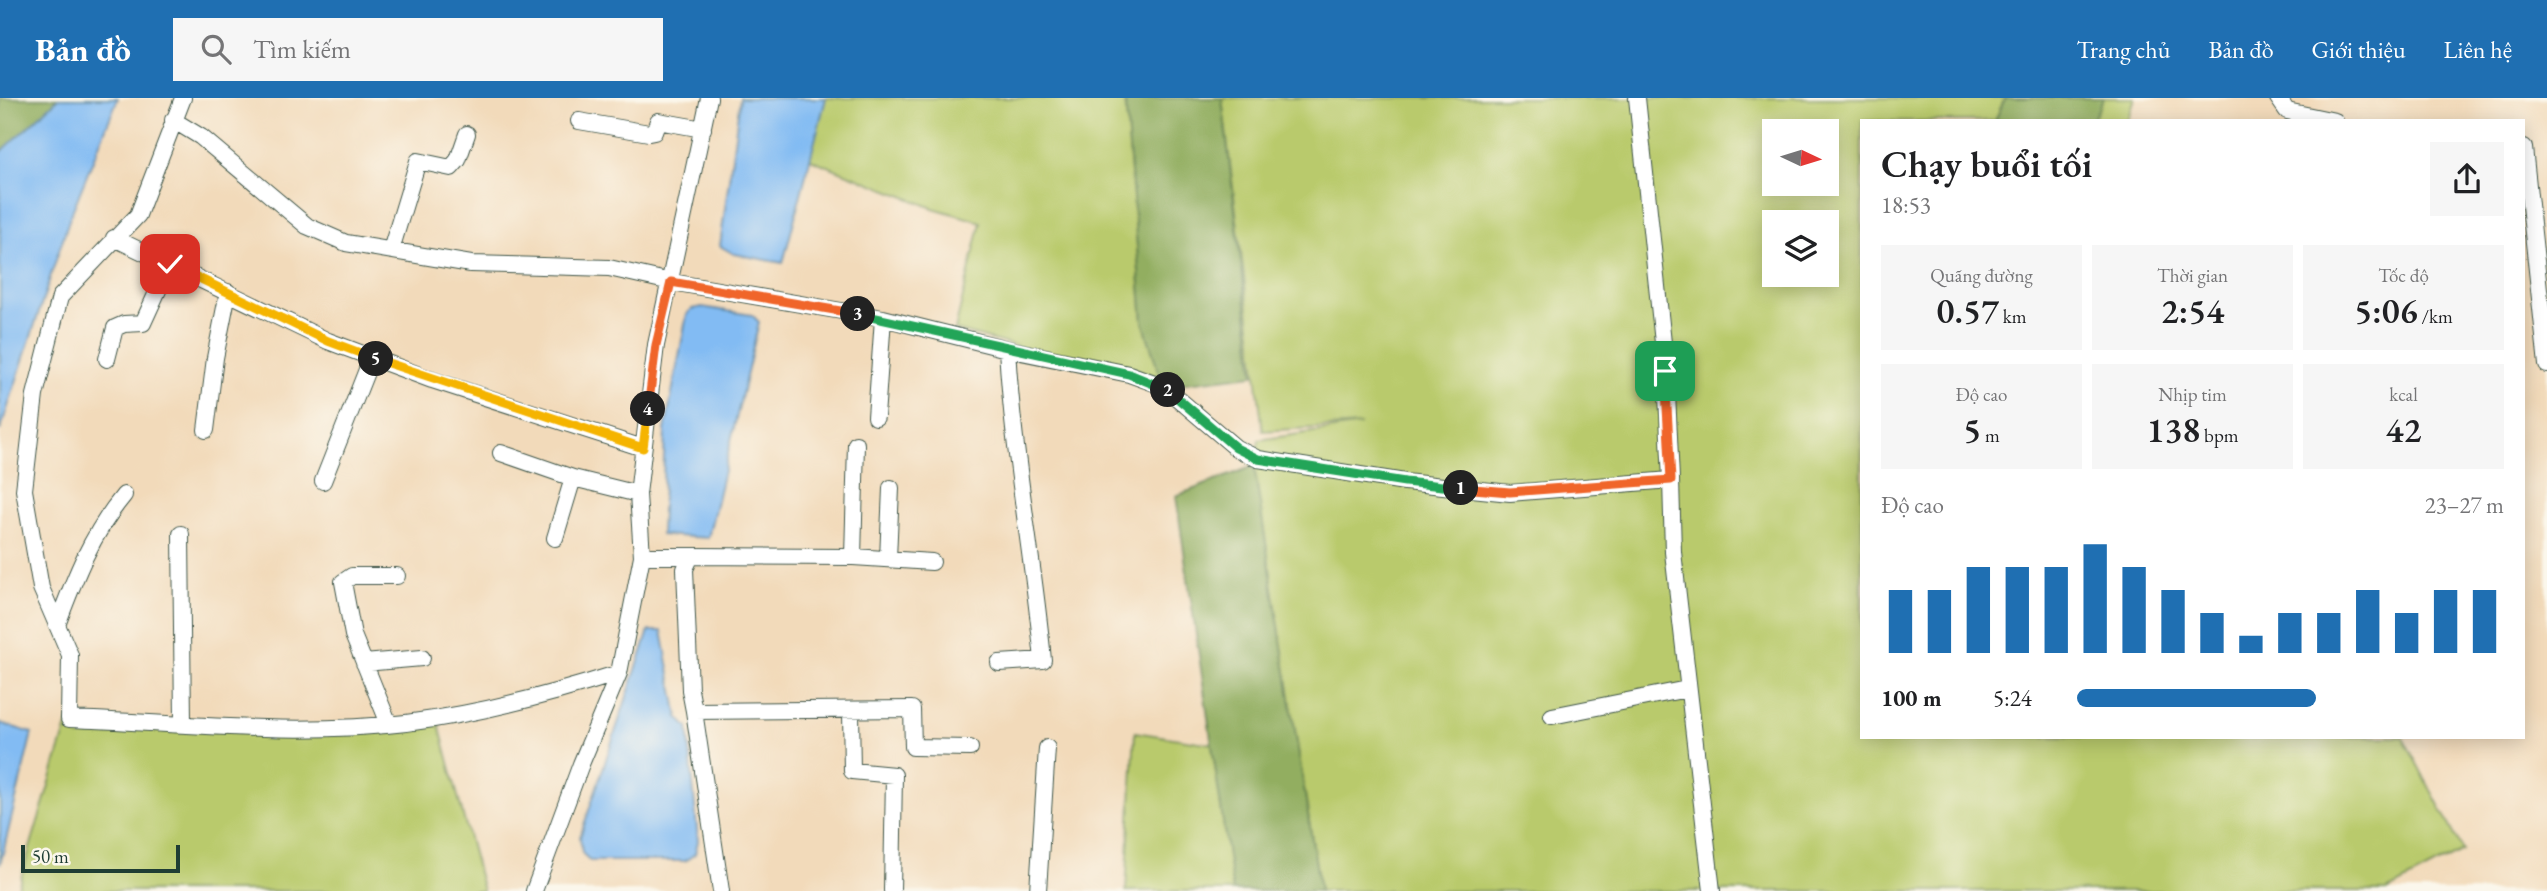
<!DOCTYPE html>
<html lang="vi">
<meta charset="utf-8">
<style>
body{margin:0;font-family:"EB Garamond",serif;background:#f6f6f6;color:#202124;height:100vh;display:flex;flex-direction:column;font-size:26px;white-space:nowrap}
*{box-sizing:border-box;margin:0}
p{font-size:23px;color:#757577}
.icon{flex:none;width:38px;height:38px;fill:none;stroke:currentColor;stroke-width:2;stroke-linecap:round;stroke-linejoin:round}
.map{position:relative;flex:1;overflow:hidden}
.side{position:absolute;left:1860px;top:21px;width:665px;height:620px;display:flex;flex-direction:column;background:#fff;border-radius:0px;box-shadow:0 4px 18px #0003}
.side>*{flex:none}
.needle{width:46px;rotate:94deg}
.fabs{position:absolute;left:1762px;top:21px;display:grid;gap:14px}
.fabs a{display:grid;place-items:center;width:77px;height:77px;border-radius:0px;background:#fff;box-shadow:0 4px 18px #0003;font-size:35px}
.scale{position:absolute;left:21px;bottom:18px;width:159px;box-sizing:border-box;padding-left:7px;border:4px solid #1f3d34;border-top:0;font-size:19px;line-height:24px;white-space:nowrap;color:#1f3d34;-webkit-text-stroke:5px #fbf7ec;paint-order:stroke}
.pin{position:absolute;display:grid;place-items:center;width:60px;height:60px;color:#fff;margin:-30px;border-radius:14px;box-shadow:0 4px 10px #0006}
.km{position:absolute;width:35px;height:35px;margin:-18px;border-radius:50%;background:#222;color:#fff;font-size:19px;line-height:35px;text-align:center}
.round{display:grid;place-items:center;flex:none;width:74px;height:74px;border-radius:0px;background:#f6f6f6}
.head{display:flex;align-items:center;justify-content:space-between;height:119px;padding:0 21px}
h1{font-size:38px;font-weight:600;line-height:52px}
.stats{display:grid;grid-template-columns:repeat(3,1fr);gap:10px;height:119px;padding:7px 21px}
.stats div{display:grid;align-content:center;border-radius:0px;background:#f6f6f6;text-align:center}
.stats b{font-size:35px;font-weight:600}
.stats small{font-size:19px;font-weight:400}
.stats p{font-size:19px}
.chart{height:196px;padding:14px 21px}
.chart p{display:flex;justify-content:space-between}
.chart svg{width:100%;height:126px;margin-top:7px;stroke:#1f6fb2;stroke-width:6}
ul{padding:0 21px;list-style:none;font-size:23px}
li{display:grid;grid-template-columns:112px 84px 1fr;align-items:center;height:52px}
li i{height:18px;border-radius:9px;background:#1f6fb2}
header{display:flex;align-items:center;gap:42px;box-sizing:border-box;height:98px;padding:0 35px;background:#1f6fb2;color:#fff}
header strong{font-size:33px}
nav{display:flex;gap:38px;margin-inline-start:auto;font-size:24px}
.search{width:490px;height:63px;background:#f6f6f6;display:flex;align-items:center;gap:18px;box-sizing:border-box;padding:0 24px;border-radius:0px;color:#757577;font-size:26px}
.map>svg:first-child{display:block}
.green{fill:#b9ca6c;stroke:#6c8450;stroke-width:2;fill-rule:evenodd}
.forest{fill:#92ae60;stroke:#58764a;stroke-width:2}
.water{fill:#82bbf3;stroke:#507c94;stroke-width:2}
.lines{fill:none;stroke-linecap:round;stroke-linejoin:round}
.street-casing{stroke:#3f5548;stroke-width:18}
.street{stroke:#fff;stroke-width:16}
.split-1-casing{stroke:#fff;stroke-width:14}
.split-2-casing{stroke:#fff;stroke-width:14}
.split-3-casing{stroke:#fff;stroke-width:14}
.split-4-casing{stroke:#fff;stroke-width:14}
.split-5-casing{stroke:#fff;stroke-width:14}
.split-6-casing{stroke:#fff;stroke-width:14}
.split-1{stroke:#f0652b;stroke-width:9}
.split-2{stroke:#22a559;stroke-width:9}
.split-3{stroke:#22a559;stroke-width:9}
.split-4{stroke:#f0652b;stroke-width:9}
.split-5{stroke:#f5b400;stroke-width:9}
.split-6{stroke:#f5b400;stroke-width:9}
</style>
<header>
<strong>Bản đồ</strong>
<div class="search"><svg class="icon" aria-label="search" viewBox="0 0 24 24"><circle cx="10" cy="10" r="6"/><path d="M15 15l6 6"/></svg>Tìm kiếm</div>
<nav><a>Trang chủ</a><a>Bản đồ</a><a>Giới thiệu</a><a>Liên hệ</a></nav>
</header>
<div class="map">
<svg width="2547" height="793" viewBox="0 0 2547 793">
<rect width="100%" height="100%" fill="#fbf7ec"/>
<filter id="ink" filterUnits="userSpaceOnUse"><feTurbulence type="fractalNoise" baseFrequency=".0143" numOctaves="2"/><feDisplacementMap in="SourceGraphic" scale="14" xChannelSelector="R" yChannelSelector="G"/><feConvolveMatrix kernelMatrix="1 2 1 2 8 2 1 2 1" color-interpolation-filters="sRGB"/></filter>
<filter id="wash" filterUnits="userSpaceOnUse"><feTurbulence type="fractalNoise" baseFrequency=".00686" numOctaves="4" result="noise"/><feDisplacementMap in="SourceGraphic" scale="28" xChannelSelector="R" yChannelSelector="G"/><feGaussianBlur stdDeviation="1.57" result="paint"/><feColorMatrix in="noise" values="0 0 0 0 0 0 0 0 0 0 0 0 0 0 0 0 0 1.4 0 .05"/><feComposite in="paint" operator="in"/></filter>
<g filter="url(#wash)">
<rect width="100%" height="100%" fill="#f2daba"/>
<path class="green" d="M826 0H1125L1143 223 1163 288 955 232 981 124 933 110 810 61Z
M1222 0H2005L1995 23H1862V639H2403L2463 753 2387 793H1320L1254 368 1259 342 1361 327 1263 333ZM1774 33H1827V86H1774ZM1774 124H1827V177H1774Z
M2104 0H2135L2127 23H2092Z
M437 619 483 793H17L69 621 313 631Z
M1135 634 1212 646 1233 793H1126Z"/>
<path class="forest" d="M0 0H59L0 55Z
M1125 0H1222L1254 277 1163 288 1143 223Z
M2005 0H2104L2092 23H1995Z
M1254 368 1320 793H1233L1176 398Z"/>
<path class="water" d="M59 0H118L70 119 0 333V55Z
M740 0H826L783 165 734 156 720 148Z
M702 209 752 217 759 224 708 440 661 437 665 332 687 216 692 211Z
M649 533H662L678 619 688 630 698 743 695 756 685 763H590L582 755 580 739Z
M0 625 32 635 0 767Z"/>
</g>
<g filter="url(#ink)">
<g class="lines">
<g class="street-casing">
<path id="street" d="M183 0 138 117 60 199 35 297 24 392 41 490 70 557 69 621C180 625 295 638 406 625 478 616 550 597 619 575
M2278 0 2287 13 2335 23
M173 22 201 39 307 128 346 145 471 166 609 170 671 184 883 220 1007 251 1129 276 1163 288 1236 350 1258 361 1405 384 1510 395 1671 382 1666 273 1637 0
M579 23 649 35 654 34 658 23 703 31
M2524 50 2547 267
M114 140 328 243 432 282 643 350
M391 152 418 63 451 70 458 62 467 36
M107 261 115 230 124 226 143 225 170 166
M876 319 883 220
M206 332 215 260 228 194
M501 355 573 380 638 396
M1671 382 1673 454 1712 793
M323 383 372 259
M181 436 183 625
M555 440 573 380
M642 458H691
M853 459 856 346
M888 461 891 390
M932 464 853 459 691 458 685 471 690 592 694 613 912 611 913 649 970 650
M57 527C75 479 91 437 124 397
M364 565 422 560
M999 565 1043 562C1033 458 1013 356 1007 251
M694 613 721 793
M851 614 852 673 894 677 892 793
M1552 618 1687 591
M389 626 353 537 343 484 352 478H397
M534 793 581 666 619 575 642 458 638 396 656 247 709 0
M1038 793 1047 650"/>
</g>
<use href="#street" class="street"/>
</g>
</g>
<g class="lines" filter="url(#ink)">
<g class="split-1-casing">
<path id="split-1" d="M1461 390 1510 394 1671 382 1665 273"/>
</g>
<g class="split-2-casing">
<path id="split-2" d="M1168 292 1236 350 1258 361 1405 384 1461 390"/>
</g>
<g class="split-3-casing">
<path id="split-3" d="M858 216 1129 276 1168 292"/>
</g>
<g class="split-4-casing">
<path id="split-4" d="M648 311 656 247 671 184 858 216"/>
</g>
<g class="split-5-casing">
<path id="split-5" d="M376 261 643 350 648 311"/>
</g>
<g class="split-6-casing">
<path id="split-6" d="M170 166 328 243 376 261"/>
</g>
<use href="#split-1" class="split-1"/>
<use href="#split-2" class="split-2"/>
<use href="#split-3" class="split-3"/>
<use href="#split-4" class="split-4"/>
<use href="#split-5" class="split-5"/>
<use href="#split-6" class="split-6"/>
</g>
</svg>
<div class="fabs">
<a><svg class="needle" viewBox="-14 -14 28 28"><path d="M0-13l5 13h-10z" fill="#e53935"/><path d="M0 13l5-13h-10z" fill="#757577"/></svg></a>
<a><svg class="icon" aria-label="layers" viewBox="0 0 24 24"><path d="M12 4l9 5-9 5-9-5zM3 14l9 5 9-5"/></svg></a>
</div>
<div class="scale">50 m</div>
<div class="pin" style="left:1665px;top:273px;background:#1e9e55"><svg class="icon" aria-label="arrive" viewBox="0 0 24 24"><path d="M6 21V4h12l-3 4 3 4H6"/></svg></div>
<div class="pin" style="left:170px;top:166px;background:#d93025"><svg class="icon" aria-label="check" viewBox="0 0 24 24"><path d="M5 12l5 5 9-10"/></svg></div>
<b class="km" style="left:1461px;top:390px">1</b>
<b class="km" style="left:1168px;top:292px">2</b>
<b class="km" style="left:858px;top:216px">3</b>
<b class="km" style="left:648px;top:311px">4</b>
<b class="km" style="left:376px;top:261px">5</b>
<section class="side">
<div class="head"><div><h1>Chạy buổi tối</h1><p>18:53</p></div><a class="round"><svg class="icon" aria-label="share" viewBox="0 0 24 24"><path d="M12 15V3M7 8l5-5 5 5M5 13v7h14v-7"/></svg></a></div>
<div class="stats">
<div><p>Quãng đường</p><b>0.57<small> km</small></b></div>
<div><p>Thời gian</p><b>2:54</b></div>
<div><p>Tốc độ</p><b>5:06<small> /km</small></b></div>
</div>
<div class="stats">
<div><p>Độ cao</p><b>5<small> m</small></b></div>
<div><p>Nhịp tim</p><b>138<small> bpm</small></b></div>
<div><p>kcal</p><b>42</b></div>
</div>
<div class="chart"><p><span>Độ cao</span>23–27 m</p>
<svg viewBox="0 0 160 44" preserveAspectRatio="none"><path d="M5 44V22M15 44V22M25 44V14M35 44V14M45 44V14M55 44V6M65 44V14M75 44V22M85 44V30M95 44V38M105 44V30M115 44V30M125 44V22M135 44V30M145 44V22M155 44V22"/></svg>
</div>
<ul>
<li><b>100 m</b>5:24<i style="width:56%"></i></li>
</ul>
</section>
</div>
